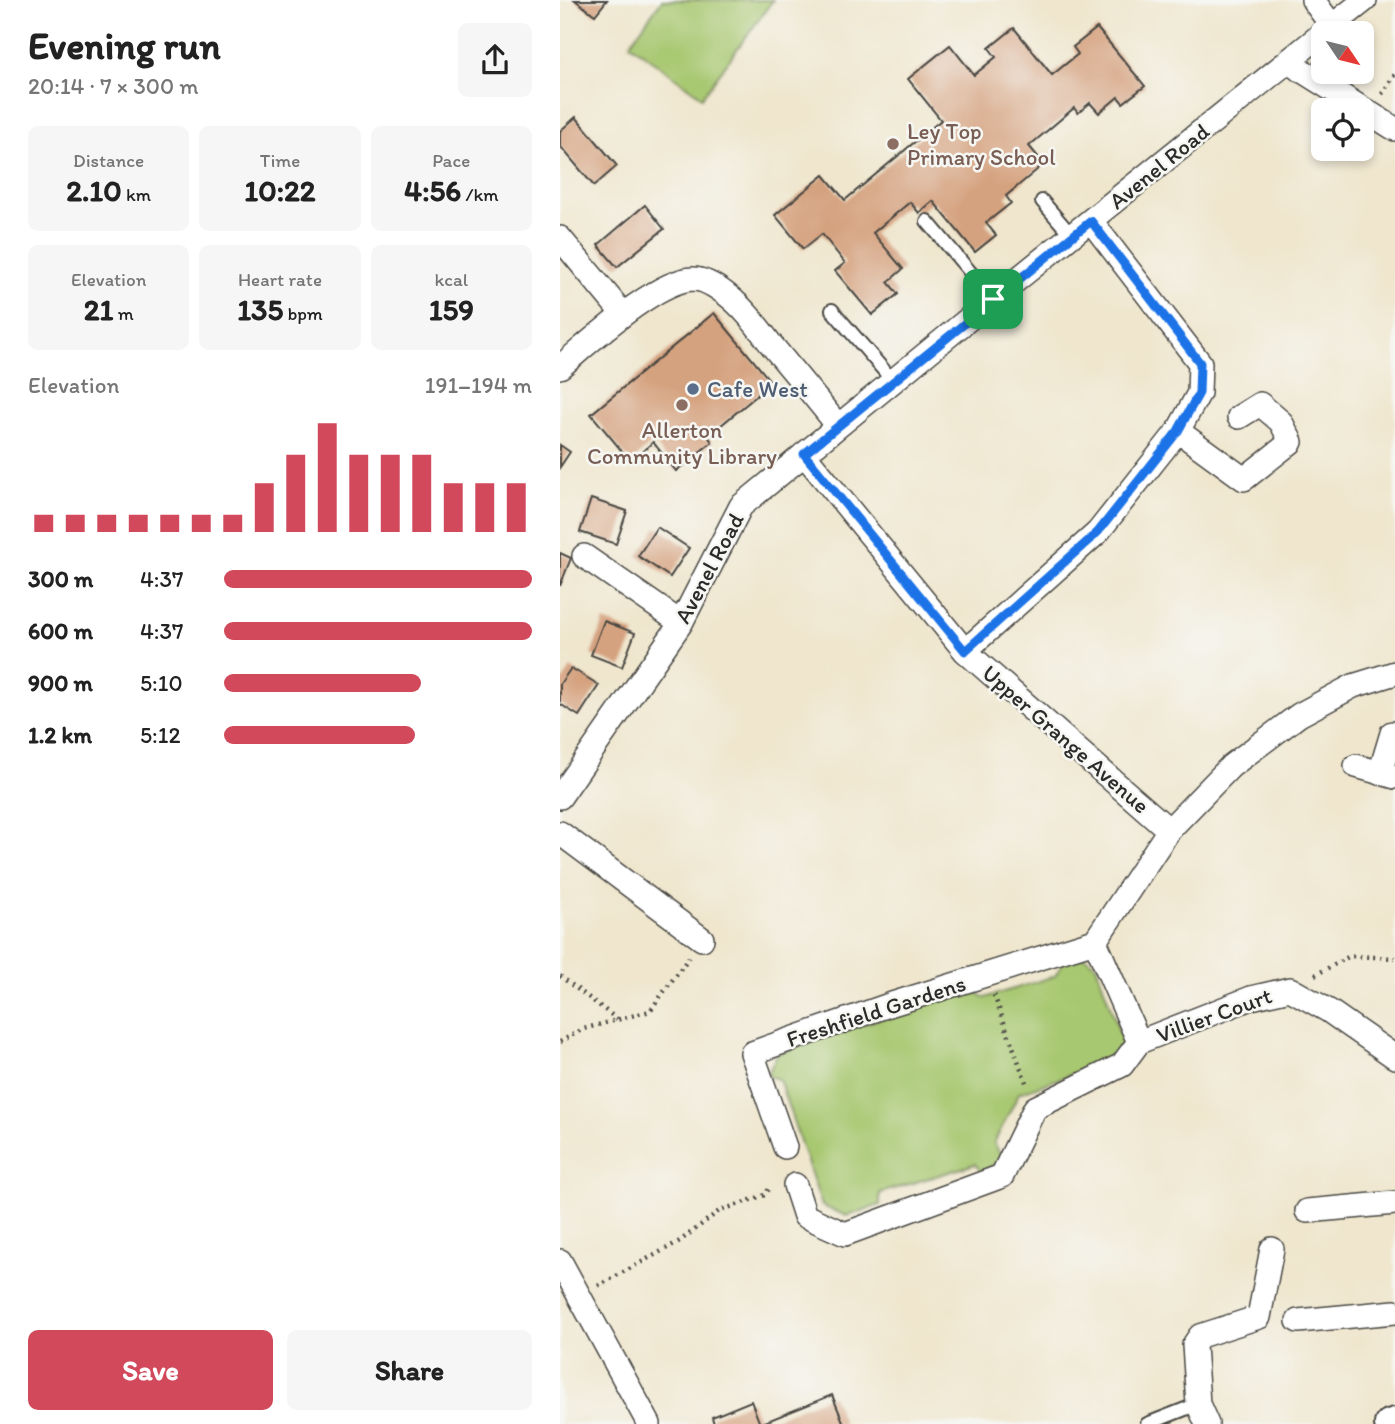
<!DOCTYPE html>
<meta charset="utf-8">
<style>
body{margin:0;font-family:Itim,sans-serif;background:#f6f6f6;color:#222;height:100vh;display:flex;flex-direction:column;font-size:26px;white-space:nowrap}
*{box-sizing:border-box;margin:0}
p{font-size:23px;color:#767676}
.icon{flex:none;width:38px;height:38px;fill:none;stroke:currentColor;stroke-width:2;stroke-linecap:round;stroke-linejoin:round}
.map{position:relative;flex:1;overflow:hidden}
.sheet{display:flex;flex-direction:column;background:#fff;width:560px}
.sheet>*{flex:none}
.needle{width:46px;rotate:125deg}
.buttons{position:absolute;left:751px;top:21px;display:grid;gap:14px}
.buttons a{display:grid;place-items:center;width:63px;height:63px;border-radius:10px;background:#fff;box-shadow:0 4px 10px #0003;font-size:35px}
.pin{position:absolute;display:grid;place-items:center;width:60px;height:60px;color:#fff;margin:-30px;border-radius:14px;box-shadow:0 4px 10px #0006}
.round{display:grid;place-items:center;flex:none;width:74px;height:74px;border-radius:10px;background:#f6f6f6}
.summary{display:flex;align-items:center;justify-content:space-between;height:119px;padding:0 28px}
h1{font-size:38px;font-weight:700;line-height:52px}
.stats{display:grid;grid-template-columns:repeat(3,1fr);gap:10px;height:119px;padding:7px 28px}
.stats div{display:grid;align-content:center;border-radius:10px;background:#f6f6f6;text-align:center}
.stats b{font-size:30px;font-weight:700}
.stats small{font-size:19px;font-weight:400}
.stats p{font-size:19px}
.chart{height:196px;padding:14px 28px}
.chart p{display:flex;justify-content:space-between}
.chart svg{width:100%;height:126px;margin-top:7px;stroke:#d1495b;stroke-width:6}
.cta{display:flex;gap:14px;margin-top:auto;padding:14px 28px}
.cta a{flex:1;height:80px;border-radius:10px;background:#d1495b;color:#fff;font-size:28px;font-weight:700;line-height:80px;text-align:center}
.cta a+a{background:#f6f6f6;color:#222}
ul{padding:0 28px;list-style:none;font-size:23px}
li{display:grid;grid-template-columns:112px 84px 1fr;align-items:center;height:52px}
li i{height:18px;border-radius:9px;background:#d1495b}
main{display:flex;flex:1;min-height:0}
.map>svg:first-child{display:block}
.green{fill:#a7c76f;stroke:#69794d;stroke-width:2}
.building{fill:#d5a27f}
.lines{fill:none;stroke-linecap:round;stroke-linejoin:round}
.service-casing{stroke:#484743;stroke-width:16}
.minor-casing{stroke:#484743;stroke-width:26}
.tertiary-casing{stroke:#484743;stroke-width:32}
.path{stroke:#484743;stroke-width:4.5;stroke-dasharray:2 5;stroke-linecap:butt}
.service{stroke:#fff;stroke-width:12}
.minor{stroke:#fff;stroke-width:23}
.tertiary{stroke:#fff;stroke-width:28}
.route-casing{stroke:#fff;stroke-width:14}
.route{stroke:#1a73e8;stroke-width:9}
.education-dot{fill:#8d6e63;stroke:#f6f6f2;stroke-width:2.5}
.service-dot{fill:#5c6f8a;stroke:#f6f6f2;stroke-width:2.5}
.labels{text-anchor:middle;dominant-baseline:central;stroke-width:5;stroke-linejoin:round;paint-order:stroke}
.education-label{font-size:23px;fill:#785e54;stroke:#f6f6f2;text-anchor:start}
.street-label{font-size:23px;fill:#2b2b2b;stroke:#f6f6f2}
.service-label{font-size:23px;fill:#4e5e75;stroke:#f6f6f2;text-anchor:start}
</style>
<main>
<section class="sheet">
<div class="summary"><div><h1>Evening run</h1><p>20:14 · 7 × 300 m</p></div><a class="round"><svg class="icon" aria-label="share" viewBox="0 0 24 24"><path d="M12 15V3M7 8l5-5 5 5M5 13v7h14v-7"/></svg></a></div>
<div class="stats">
<div><p>Distance</p><b>2.10<small> km</small></b></div>
<div><p>Time</p><b>10:22</b></div>
<div><p>Pace</p><b>4:56<small> /km</small></b></div>
</div>
<div class="stats">
<div><p>Elevation</p><b>21<small> m</small></b></div>
<div><p>Heart rate</p><b>135<small> bpm</small></b></div>
<div><p>kcal</p><b>159</b></div>
</div>
<div class="chart"><p><span>Elevation</span>191–194 m</p>
<svg viewBox="0 0 160 44" preserveAspectRatio="none"><path d="M5 44V38M15 44V38M25 44V38M35 44V38M45 44V38M55 44V38M65 44V38M75 44V27M85 44V17M95 44V6M105 44V17M115 44V17M125 44V17M135 44V27M145 44V27M155 44V27"/></svg>
</div>
<ul>
<li><b>300 m</b>4:37<i style="width:100%"></i></li>
<li><b>600 m</b>4:37<i style="width:100%"></i></li>
<li><b>900 m</b>5:10<i style="width:64%"></i></li>
<li><b>1.2 km</b>5:12<i style="width:62%"></i></li>
</ul>
<div class="cta"><a>Save</a><a>Share</a></div>
</section>
<div class="map">
<svg width="835" height="1424" viewBox="0 0 835 1424">
<rect width="100%" height="100%" fill="#f6f6f2"/>
<filter id="ink" filterUnits="userSpaceOnUse"><feTurbulence type="fractalNoise" baseFrequency=".0143" numOctaves="2"/><feDisplacementMap in="SourceGraphic" scale="14" xChannelSelector="R" yChannelSelector="G"/><feConvolveMatrix kernelMatrix="1 2 1 2 8 2 1 2 1" color-interpolation-filters="sRGB"/></filter>
<filter id="wash" filterUnits="userSpaceOnUse"><feTurbulence type="fractalNoise" baseFrequency=".00686" numOctaves="4" result="noise"/><feDisplacementMap in="SourceGraphic" scale="28" xChannelSelector="R" yChannelSelector="G"/><feGaussianBlur stdDeviation="1.57" result="paint"/><feColorMatrix in="noise" values="0 0 0 0 0 0 0 0 0 0 0 0 0 0 0 0 0 1.4 0 .05"/><feComposite in="paint" operator="in"/></filter>
<g filter="url(#wash)">
<rect width="100%" height="100%" fill="#efe6cd"/>
<path class="green" d="M102 0H213L142 97 70 44Z
M507 956 525 957 536 965 562 1040 561 1050 554 1059 459 1093 434 1143 441 1155 438 1163 421 1172 415 1164 320 1193V1205L287 1216 262 1206 219 1079 207 1076 217 1054 409 988 425 998 495 976Z"/>
<g id="blocks">
<path class="building" d="M15 0H47L35 15Z
M454 28 492 75 518 54 513 47 537 28 585 86 563 103 558 97 539 113 530 103 518 113 514 108 469 146 484 164 446 196 451 203 426 223 436 235 415 252 373 201 359 213 350 202 313 233 343 269 328 282 338 294 312 315 275 271 285 263 262 234 243 249 215 215 264 175 285 200 381 120 348 79 390 45 414 75 436 57 429 48Z
M16 117 57 166 34 186 0 146V131Z
M85 205 104 229 57 267 38 245Z
M154 313 212 383 148 436 152 442 116 471 93 442 71 462 31 414Z
M0 445 10 452 0 467Z
M31 499 67 511 56 544 20 532Z
M97 527 129 548 110 577 78 556Z
M0 553 11 558 0 586Z
M44 621 75 633 62 667 31 655Z
M11 668 39 685 19 716 0 704V684Z
M272 1395 284 1424H154L152 1417 191 1401 200 1424Z"/>
</g>
</g>
<g filter="url(#ink)">
<use href="#blocks" fill-opacity="0" stroke="#484743" stroke-width="2"/>
<g class="lines">
<g class="service-casing">
<path id="service" d="M482 201 512 236
M367 221 433 299
M272 310 333 381
M587 1424 638 1404"/>
</g>
<g class="minor-casing">
<path id="minor" d="M753 0 772 26
M763 33 805 0
M728 62 835 129
M0 238 63 314
M0 367C29 343 96 280 133 279 144 279 158 288 167 295 184 308 197 326 210 343 233 371 256 398 278 426
M618 431 684 479 731 442 721 422 700 404 679 417
M244 454 405 651 609 830
M24 556 121 623
M405 651 538 532 618 431 639 393 640 363 531 221
M796 766 835 777
M820 773 832 733
M0 797 121 623 181 506 433 299 763 33
M0 833 142 939
M579 1042 535 941 609 830 671 766 739 715 793 686 835 673
M579 1042 691 998 730 989 769 1011 835 1057
M225 1147 192 1053 332 1004 535 941
M235 1185 245 1216 285 1234 442 1176 475 1108 562 1065 579 1042
M747 1211 835 1203
M0 1261 89 1424
M738 1321 835 1312
M647 1424 638 1404 634 1345 640 1336 699 1317 712 1249"/>
</g>
<g class="tertiary-casing">
<path id="tertiary" d="M829 1424 835 1422"/>
</g>
<path class="path" d="M822 94 835 74
M755 975 790 956 835 958
M0 976 57 1019
M434 995 467 1085
M0 1042 23 1029 90 1011 129 957
M38 1286 120 1241 159 1211 205 1195 210 1187"/>
<use href="#service" class="service"/>
<use href="#minor" class="minor"/>
<use href="#tertiary" class="tertiary"/>
</g>
</g>
<g class="lines" filter="url(#ink)">
<g class="route-casing">
<path id="route" d="M531 221 640 363 639 393 618 431 538 532 405 651 244 454Z"/>
</g>
<use href="#route" class="route"/>
</g>
<g class="education-dot">
<circle cx="333" cy="144" r="7"/>
<circle cx="122" cy="405" r="7"/>
</g>
<circle class="service-dot" cx="133" cy="389" r="7"/>
<g class="labels">
<g class="education-label">
<text x="347" y="131">Ley Top<tspan x="347" dy="26">Primary School</tspan></text>
<text x="122" y="430" text-anchor="middle">Allerton<tspan x="122" dy="26">Community Library</tspan></text>
</g>
<g class="street-label">
<text transform="translate(599 166) rotate(-39)">Avenel Road</text>
<text transform="translate(149 568) rotate(-62)">Avenel Road</text>
<text transform="translate(506 739) rotate(41)">Upper Grange Avenue</text>
<text transform="translate(316 1011) rotate(-18)">Freshfield Gardens</text>
<text transform="translate(654 1015) rotate(-20)">Villier Court</text>
</g>
<g class="service-label">
<text x="147" y="389">Cafe West</text>
</g>
</g>
</svg>
<div class="buttons">
<a><svg class="needle" viewBox="-14 -14 28 28"><path d="M0-13l5 13h-10z" fill="#e53935"/><path d="M0 13l5-13h-10z" fill="#767676"/></svg></a>
<a><svg class="icon" aria-label="locate" viewBox="0 0 24 24"><circle cx="12" cy="12" r="6"/><path d="M12 2v4M12 18v4M2 12h4M18 12h4"/></svg></a>
</div>
<div class="pin" style="left:433px;top:299px;background:#1e9e55"><svg class="icon" aria-label="arrive" viewBox="0 0 24 24"><path d="M6 21V4h12l-3 4 3 4H6"/></svg></div>
</div>
</main>
